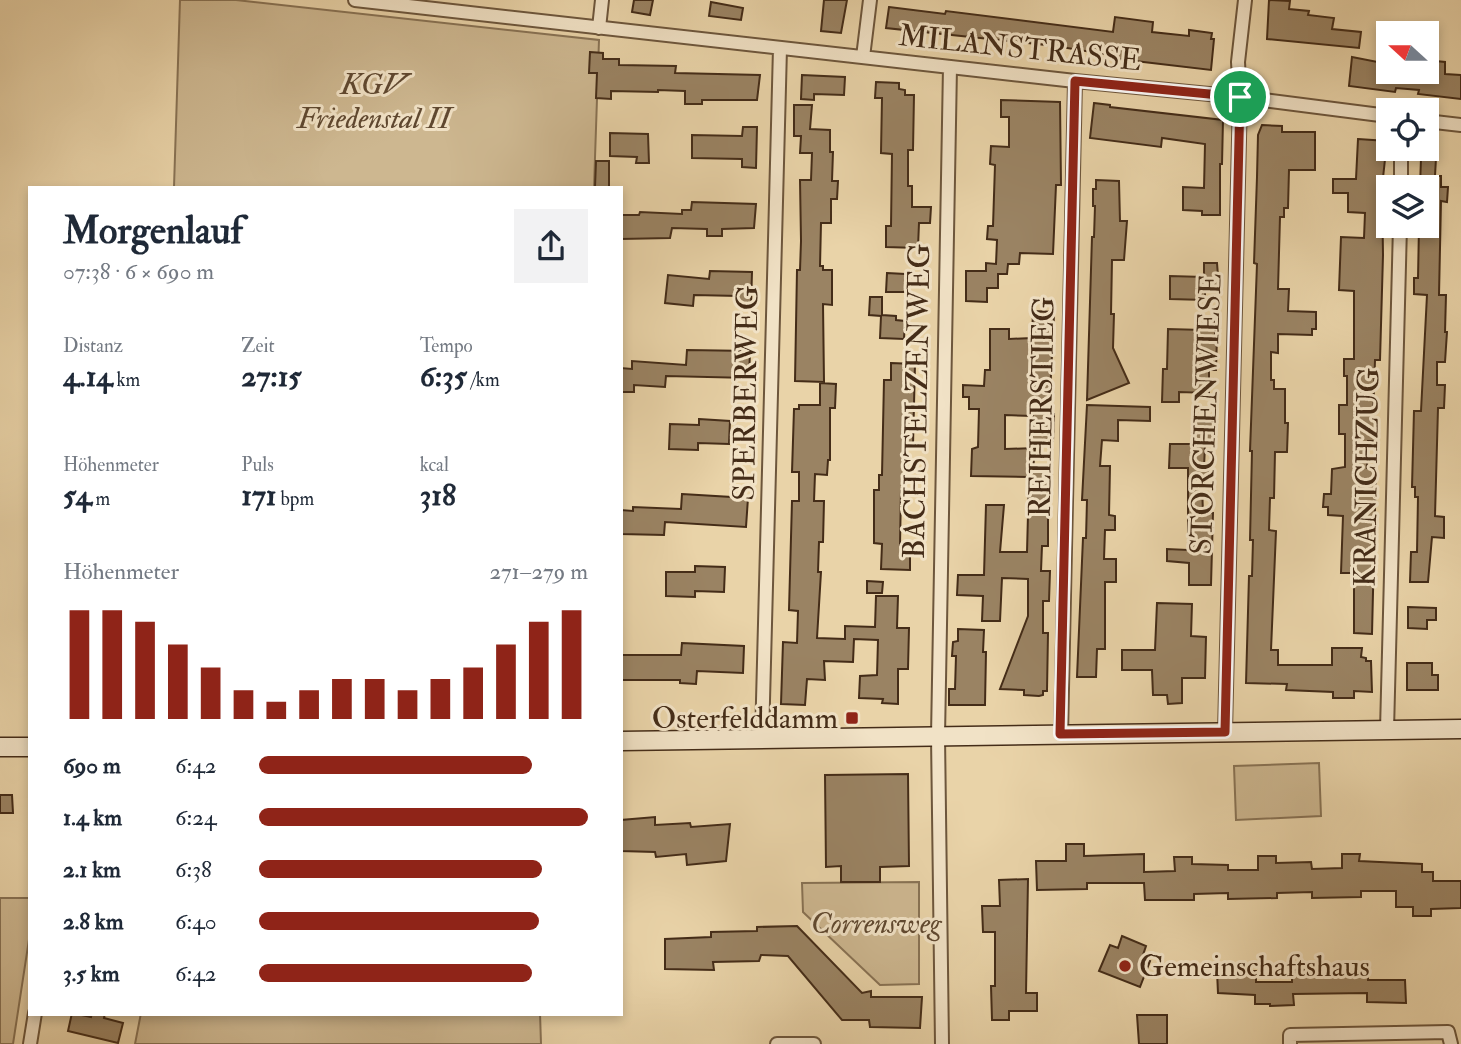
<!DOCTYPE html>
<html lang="de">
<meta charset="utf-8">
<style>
body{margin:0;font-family:"IM FELL Double Pica",serif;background:#f2f2f3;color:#1f2937;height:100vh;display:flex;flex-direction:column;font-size:26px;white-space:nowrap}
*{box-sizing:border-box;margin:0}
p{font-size:23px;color:#747a83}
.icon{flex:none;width:38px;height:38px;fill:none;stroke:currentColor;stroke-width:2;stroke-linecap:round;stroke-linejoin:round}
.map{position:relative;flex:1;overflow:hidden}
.details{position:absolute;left:28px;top:186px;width:595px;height:830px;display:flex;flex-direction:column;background:#fff;border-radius:0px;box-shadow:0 4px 10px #0003}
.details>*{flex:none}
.needle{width:46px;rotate:291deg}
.buttons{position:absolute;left:1376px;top:21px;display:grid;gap:14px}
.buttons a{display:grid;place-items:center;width:63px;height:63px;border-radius:0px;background:#fff;box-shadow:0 4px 10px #0003;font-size:35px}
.pin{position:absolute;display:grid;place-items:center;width:60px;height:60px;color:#fff;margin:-30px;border:4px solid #fff;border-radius:50%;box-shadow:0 2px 7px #0007}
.round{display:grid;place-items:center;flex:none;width:74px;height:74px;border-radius:0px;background:#f2f2f3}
.head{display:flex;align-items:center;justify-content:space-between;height:119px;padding:0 35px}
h1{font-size:38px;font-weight:700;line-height:52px}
.figures{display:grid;grid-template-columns:repeat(3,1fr);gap:10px;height:119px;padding:7px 35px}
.figures div{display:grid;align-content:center}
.figures b{font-size:30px;font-weight:700}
.figures small{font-size:19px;font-weight:400}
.figures p{font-size:19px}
.chart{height:196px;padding:14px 35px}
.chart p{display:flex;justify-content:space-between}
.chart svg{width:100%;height:126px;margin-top:7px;stroke:#8f2418;stroke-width:6}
ul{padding:0 35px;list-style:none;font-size:23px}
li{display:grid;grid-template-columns:112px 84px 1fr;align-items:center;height:52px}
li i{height:18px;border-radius:9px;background:#8f2418}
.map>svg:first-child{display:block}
.green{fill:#cdb790;stroke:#887254;stroke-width:2}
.building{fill:#9a8363;stroke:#442c18;stroke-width:2}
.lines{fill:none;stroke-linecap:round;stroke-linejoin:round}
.street-casing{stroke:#6d563c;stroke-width:16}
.secondary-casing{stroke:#442c18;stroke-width:21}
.street{stroke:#f1e2c6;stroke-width:12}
.secondary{stroke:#f1e2c6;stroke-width:18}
.route-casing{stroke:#fff;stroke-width:14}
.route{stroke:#8f2418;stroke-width:9}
.poi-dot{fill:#8f2418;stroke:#f1e2c6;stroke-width:2.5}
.labels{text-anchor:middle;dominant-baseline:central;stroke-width:6;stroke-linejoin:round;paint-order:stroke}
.street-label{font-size:30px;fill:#442c18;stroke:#f1e2c6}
.park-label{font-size:30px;font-style:italic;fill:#5f4830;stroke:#f1e2c6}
.poi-label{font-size:30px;fill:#442c18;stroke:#f1e2c6;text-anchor:end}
</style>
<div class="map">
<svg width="1461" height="1044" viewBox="0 0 1461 1044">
<rect width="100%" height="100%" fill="#e9d3a8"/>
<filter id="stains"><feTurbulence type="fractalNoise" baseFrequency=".00286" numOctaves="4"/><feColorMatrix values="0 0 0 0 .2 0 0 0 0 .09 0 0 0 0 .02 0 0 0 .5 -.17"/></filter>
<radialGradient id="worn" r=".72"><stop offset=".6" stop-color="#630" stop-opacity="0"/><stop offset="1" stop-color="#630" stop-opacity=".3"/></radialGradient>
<path class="green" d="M180 0H236L599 40 594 187H174Z
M1319 763 1321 816 1236 820 1234 766Z
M919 882V984L880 985 803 912 802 883Z
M0 898H30V933L13 1044H0Z
M141 1013H540L541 1044H135Z"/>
<path class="building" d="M634 0H653L650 15 632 12Z
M824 0H847L841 33 821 31Z
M1269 0 1290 1 1289 9 1309 11 1308 15 1334 18 1332 29 1361 32 1359 48 1267 39Z
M711 2 743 8 741 20 709 16Z
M889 7 945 14 946 11 1113 32 1115 17 1153 22 1152 32 1189 36V30L1212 33 1211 39H1214L1211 70 1110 58V55L1055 46 886 28Z
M590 52 603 53V59H619V65L676 66 675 73 760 75 757 100H702V104H685V91L658 90V92L611 91V99L596 98 597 73H589Z
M1352 57 1388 64V72H1426V60L1445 62V74L1461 75V99L1418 94 1419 90 1396 88 1395 92 1349 86Z
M802 75 845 77 844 95 814 94V100L801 99Z
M876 82 899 83V89L905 90V95H914L913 150H908V186H912V207H931L930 223H919L918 248 886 247V226H891L892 154 881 153 882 98H875Z
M1001 100 1060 102 1061 185H1056L1053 254 1020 253 1019 264H1008L1007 274H998V288H987V302L966 301V271H986V263L996 264 997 240 987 239 988 226H993L995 165 990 164 991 146 1009 147V117H1001Z
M1094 103 1110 105V107L1223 120 1222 164H1220V215H1202V211L1183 210V187L1204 188 1205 144 1162 138 1161 147 1090 138Z
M794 105H812L810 129 830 130V152H833L832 181H838L837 199H831V223H821L820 266H823V270H832V305L823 304 824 382 795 381 797 270H800L801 241 800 180H811L812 153H800L801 136H794Z
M1262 125 1282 126V132H1315V170H1289L1288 208H1284V217H1280L1278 289H1289L1288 311 1316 312V329H1312V335L1278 334V353L1271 352V380H1274V389H1285V423H1288L1287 452H1275L1274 498H1270L1269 530 1276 531 1271 650H1278V665H1332V648H1362L1361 657 1366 658V661H1371L1372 692 1354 691V698H1333V692L1286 690 1287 684 1246 683 1249 576H1252L1253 540H1250L1252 451H1250L1257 264 1254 263 1257 177 1258 135Z
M743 127H757L756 168 742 167V159L692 158V135L742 136Z
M610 133 648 134 649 163H636L637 157 610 156Z
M1358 139 1387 141 1382 187 1383 255 1380 360H1375L1373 421H1376L1375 441H1368L1367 468H1376L1372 634 1354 633V573H1341L1343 516 1328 515V507H1323L1324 494H1331L1332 469 1345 467V434H1339V405H1347V376H1344V359H1354V291L1339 290 1341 237 1364 238 1365 213 1348 212V193H1333V179H1356Z
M1421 158H1436L1435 176H1441V187H1448L1447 202 1441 201 1439 295H1446L1445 332H1447L1445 362H1437V385H1445L1444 408H1438L1435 516 1444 517V538L1432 537 1428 582H1410L1411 552H1417L1418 497H1415V487H1412L1414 411H1421L1427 295 1414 294V278H1418L1419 226H1426V187H1420Z
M596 161H609V187H595Z
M1096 180 1119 181 1120 221H1127L1124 260H1112L1111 314H1114L1113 348 1129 383 1087 400 1092 237H1094L1095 206H1093V189H1096Z
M692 202 756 204 754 228 722 229V236H707V229L672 228 670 238 621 239V215H639L640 212 682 214V210H691Z
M1204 263H1217L1219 289H1205V300L1170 299V276L1204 277Z
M710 271 752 272 751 306H738L739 296 694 295 693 306 665 303 668 275 709 279Z
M887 273 905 274V292H886Z
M870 297H882V315L896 316V320L905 321 904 339 880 338 881 316 869 315Z
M1033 311 1054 312V315L1049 414H1054L1053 441 1032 442 1033 416 1005 415V449L1035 448 1033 470H1052V493L1048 496V546H1042L1041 571H1050L1049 601H1043V633H1048L1047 691H1043V695L1039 696 1024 695V690L1000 689 1028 616V579L1002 578 1000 621H982L983 596 957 595 958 575H984L986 505H1004L1000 552H1027L1029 477 971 476 972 449 978 447 979 409H969V397H963V385L984 386 985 370H990V329H1009V339L1032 338Z
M1203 316 1215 317V337H1217L1216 370H1209V393L1179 392V402H1162L1163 369H1167L1168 329 1203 330Z
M687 350 750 351 749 378 666 376 665 387 634 385V392H621V368L632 369V361L686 365Z
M891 363 915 364 913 445 906 444 905 491H901L900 545H910V570L881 569 882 544 874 543V490H879V475H882L884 380H891Z
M820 383 836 384 835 408H830V460H828L827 475 815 474 814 501H824L823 542H819L818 572H821L817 638 845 639V626L875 627 876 596H898L897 628H909L908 669H898V704L882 703 883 699 859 698 860 676 877 675 878 640 854 639 853 662 824 661 825 680 807 679 805 705 781 704 783 642 797 643 798 611 789 610 792 501H799V472H792L794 409H799V405H820Z
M1087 405 1150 407V421L1118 420V441L1102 440 1100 466H1110L1109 515 1115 516V530H1105L1104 559H1116V582H1105V649H1097L1096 677H1077L1083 538H1086L1087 500H1082Z
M699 419 730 421 729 444 698 443V450L669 449 670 424 699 425Z
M1192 421 1215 422V445L1205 444 1204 468H1209V486H1202L1203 513H1213L1211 585H1189V563L1167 561V549L1188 550V468H1169L1170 444H1192Z
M682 494 748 498 746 527 665 522 664 535 621 534V510L633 511V507L681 509Z
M695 566 725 567 724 592 695 591V597L666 596V572H695Z
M867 581 883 582 882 593H867Z
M1157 603 1192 604 1191 636 1206 637 1205 678H1182V703L1168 704 1167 695H1153L1152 670H1122V650H1155Z
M1408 607 1436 608V620H1427V629L1408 628Z
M958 629 984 630 983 652H986L985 705H949V689H955L956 656H952L953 642 958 641Z
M682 643 744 646 743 673 697 671 696 684 680 683V680H621V655H681Z
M1407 663H1432V675H1438V690H1407Z
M908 774 909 866 880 867V882H841V866L826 867 825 775Z
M0 795H12L13 813H0Z
M655 817V825L690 823 691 827 730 824 726 861 687 865 686 854 656 857 655 852 621 851V820Z
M1066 844H1084V856L1144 854V872L1175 871 1174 857H1192V864L1228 865V870H1258V856H1276V863L1311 862 1312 869 1342 868V854H1360L1359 861 1422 864V872H1433V881H1461V908L1431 909V916H1413V907H1396V891H1361V897L1312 898V892L1277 893V898L1228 899V893L1194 894V900H1145L1144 883H1087V889L1037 890 1036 861H1066Z
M1028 879 1026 993H1037V1011H1009V1020H992L991 986H995V932H983L982 906H1000L999 880Z
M797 926 862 993 871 991V997H922L920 1028 870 1027 869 1020H842L788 956 761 955 759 961 713 962 714 970 665 969V939L711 937V932L757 931V927Z
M1122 936 1146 946 1142 958 1150 961 1140 987 1099 971 1110 945 1118 948Z
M1368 969V980H1405L1406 1003 1367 1002V993L1293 994 1294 1005 1270 1006V1004H1255V995L1218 993 1217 971H1256V982H1292V970Z
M72 1013 91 1017 92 1013H105L104 1018 123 1023 118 1043 68 1031Z
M1137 1015H1167V1044H1139Z"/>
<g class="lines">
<g class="street-casing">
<path id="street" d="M355 0 1075 81 1240 97 1388 116
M599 28 602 0
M863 57 870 0
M1426 121 1461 125
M1401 187V149
M1387 730 1400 226
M1225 732 1240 97 1238 62 1245 0
M1061 735 1075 81
M762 739 780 48
M30 1044 35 1013
M777 1044H814
M942 1044 938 736 950 67
M1290 1044V1035L1448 1032 1451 1044"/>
</g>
<g class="secondary-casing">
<path id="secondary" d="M621 741 1461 729
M0 747H30"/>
</g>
<use href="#street" class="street"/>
<use href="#secondary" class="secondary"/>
</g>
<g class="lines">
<g class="route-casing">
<path id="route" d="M1075 81 1240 97 1225 732 1060 734Z"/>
</g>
<use href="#route" class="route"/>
</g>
<g class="poi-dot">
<rect x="845" y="711" width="14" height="14" rx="3.5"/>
<circle cx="1125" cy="966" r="7"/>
</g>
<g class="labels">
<g class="street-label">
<text transform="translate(1020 48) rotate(6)">MILANSTRASSE</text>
<text transform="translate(746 393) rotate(-89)">SPERBERWEG</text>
<text transform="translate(917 401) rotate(-89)">BACHSTELZENWEG</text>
<text transform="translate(1042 407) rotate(-89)">REIHERSTIEG</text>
<text transform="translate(1206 414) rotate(-88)">STORCHENWIESE</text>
<text transform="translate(1367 477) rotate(-89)">KRANICHZUG</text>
</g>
<g class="park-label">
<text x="374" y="84">KGV<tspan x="374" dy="34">Friedenstal II</tspan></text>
<text x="876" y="923">Corrensweg</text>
</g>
<g class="poi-label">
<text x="838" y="718">Osterfelddamm</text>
<text x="1139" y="966" text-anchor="start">Gemeinschaftshaus</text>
</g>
</g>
<rect width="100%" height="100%" filter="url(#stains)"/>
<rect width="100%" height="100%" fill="url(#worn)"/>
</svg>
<div class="buttons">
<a><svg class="needle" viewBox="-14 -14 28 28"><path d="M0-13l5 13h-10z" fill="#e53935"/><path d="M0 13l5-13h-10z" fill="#747a83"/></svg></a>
<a><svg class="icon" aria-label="locate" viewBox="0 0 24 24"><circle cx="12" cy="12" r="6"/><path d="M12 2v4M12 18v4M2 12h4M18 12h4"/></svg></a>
<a><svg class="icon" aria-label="layers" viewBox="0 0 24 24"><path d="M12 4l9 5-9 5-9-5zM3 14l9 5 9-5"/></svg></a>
</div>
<div class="pin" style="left:1240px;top:97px;background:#1e9e55"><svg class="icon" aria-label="arrive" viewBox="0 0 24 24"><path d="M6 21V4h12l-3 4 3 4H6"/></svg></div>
<section class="details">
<div class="head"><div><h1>Morgenlauf</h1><p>07:38 · 6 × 690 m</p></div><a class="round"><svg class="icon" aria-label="share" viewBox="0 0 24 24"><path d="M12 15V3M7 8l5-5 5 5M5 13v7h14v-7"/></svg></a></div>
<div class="figures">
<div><p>Distanz</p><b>4.14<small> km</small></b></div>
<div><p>Zeit</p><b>27:15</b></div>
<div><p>Tempo</p><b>6:35<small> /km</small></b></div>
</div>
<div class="figures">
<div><p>Höhenmeter</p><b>54<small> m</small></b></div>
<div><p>Puls</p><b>171<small> bpm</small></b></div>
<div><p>kcal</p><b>318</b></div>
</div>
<div class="chart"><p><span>Höhenmeter</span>271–279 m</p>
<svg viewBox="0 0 160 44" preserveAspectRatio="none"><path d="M5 44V6M15 44V6M25 44V10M35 44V18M45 44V26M55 44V34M65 44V38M75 44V34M85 44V30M95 44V30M105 44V34M115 44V30M125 44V26M135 44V18M145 44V10M155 44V6"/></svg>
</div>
<ul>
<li><b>690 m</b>6:42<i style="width:83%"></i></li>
<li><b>1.4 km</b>6:24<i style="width:100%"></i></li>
<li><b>2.1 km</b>6:38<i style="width:86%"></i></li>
<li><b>2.8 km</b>6:40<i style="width:85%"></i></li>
<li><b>3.5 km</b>6:42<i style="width:83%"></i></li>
</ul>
</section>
</div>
